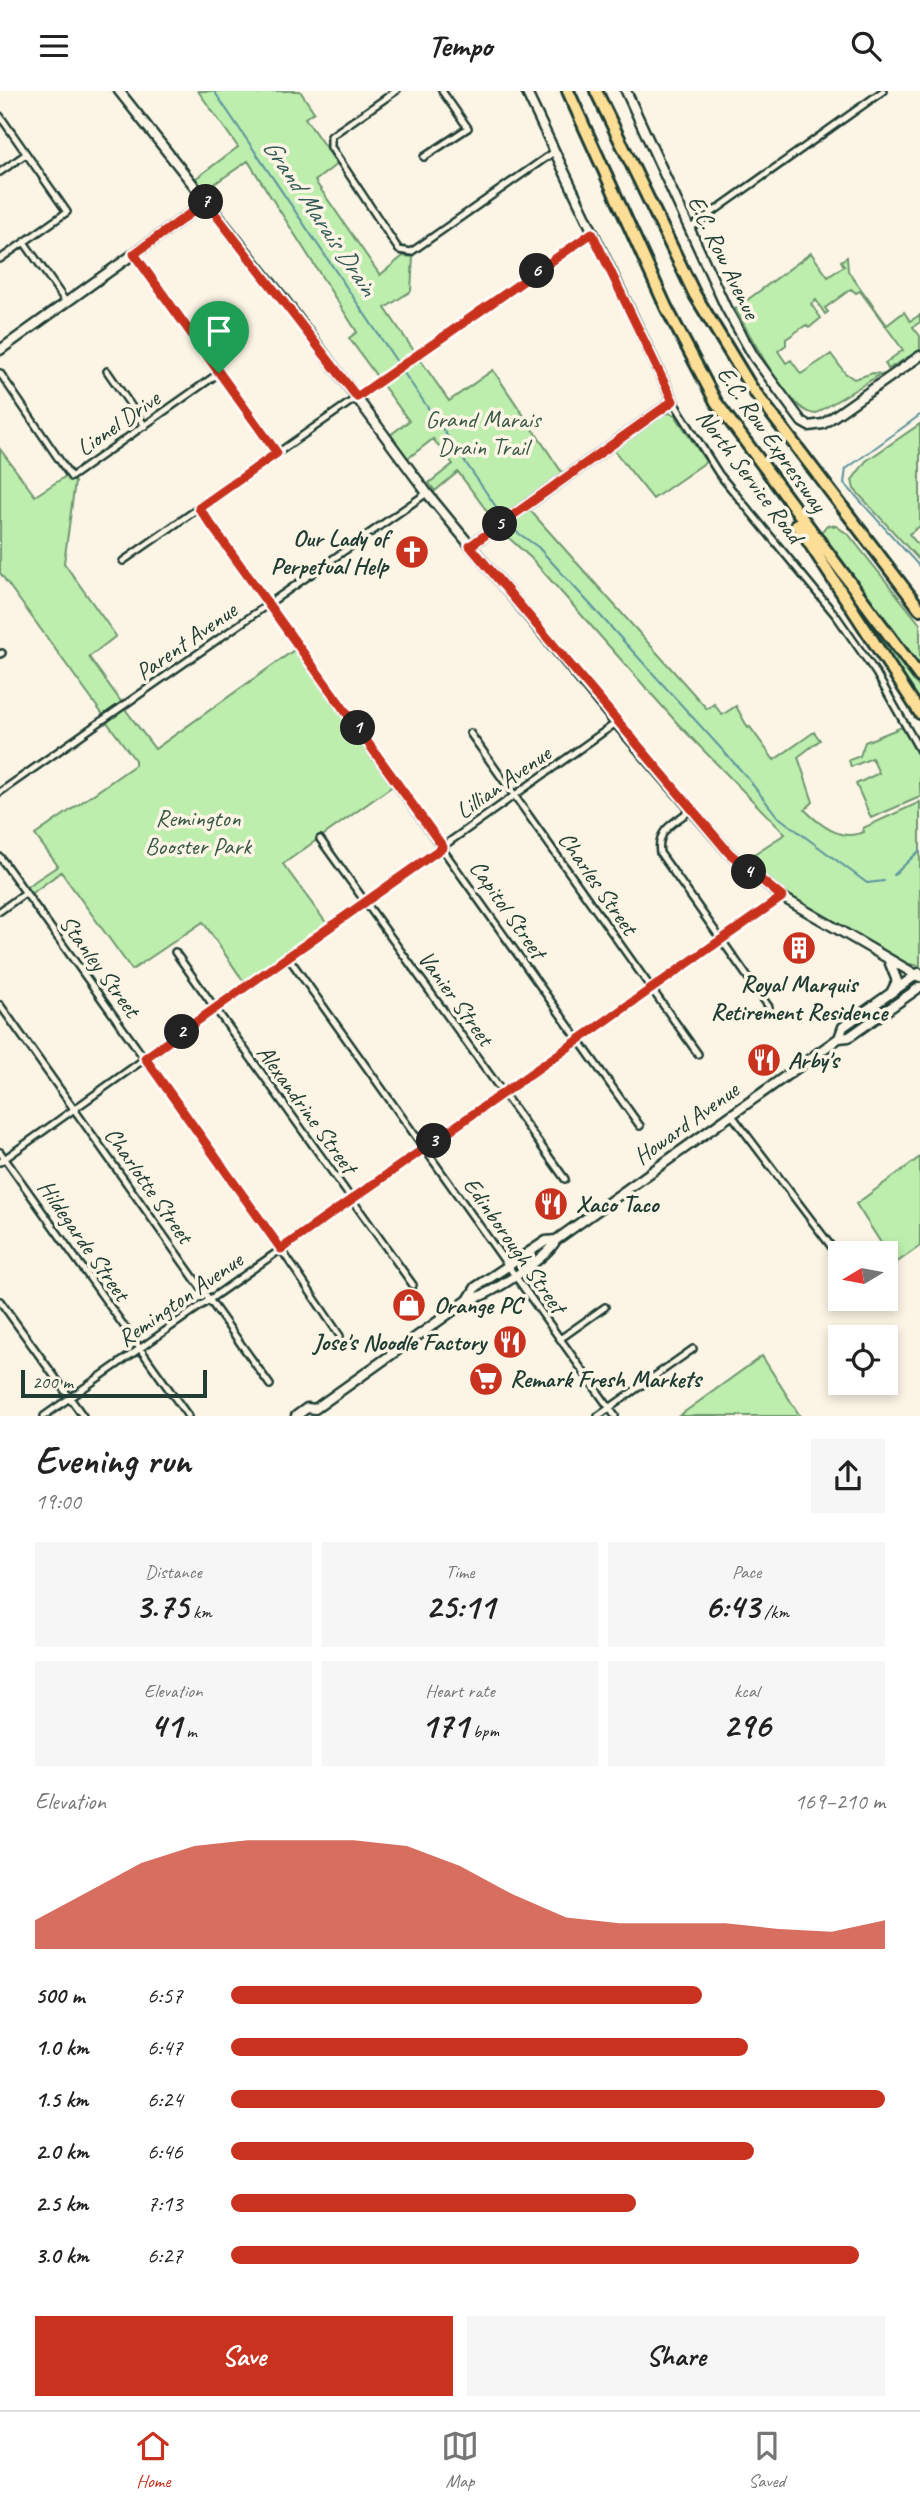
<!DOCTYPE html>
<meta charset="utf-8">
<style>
body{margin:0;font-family:Caveat,sans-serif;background:#f6f6f6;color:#222;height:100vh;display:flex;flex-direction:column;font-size:26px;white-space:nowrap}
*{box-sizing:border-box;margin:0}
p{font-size:23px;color:#767676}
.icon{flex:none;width:38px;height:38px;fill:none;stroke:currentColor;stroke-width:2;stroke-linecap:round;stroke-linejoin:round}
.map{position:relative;height:1325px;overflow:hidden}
.sheet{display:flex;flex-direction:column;background:#fff;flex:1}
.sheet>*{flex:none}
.needle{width:46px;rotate:260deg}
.buttons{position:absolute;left:828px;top:1150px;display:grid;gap:14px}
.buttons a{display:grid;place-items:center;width:70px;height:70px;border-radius:0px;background:#fff;box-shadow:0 4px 10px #0003;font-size:35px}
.scale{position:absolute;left:21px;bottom:18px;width:186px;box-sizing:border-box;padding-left:7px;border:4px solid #1f3d34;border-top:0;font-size:19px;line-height:24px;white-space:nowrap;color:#1f3d34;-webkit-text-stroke:5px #fcf5e5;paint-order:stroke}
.pin{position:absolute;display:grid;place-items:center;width:60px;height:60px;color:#fff;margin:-72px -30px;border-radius:50% 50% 50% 0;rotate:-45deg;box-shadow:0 0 7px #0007}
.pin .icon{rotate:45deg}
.km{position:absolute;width:35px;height:35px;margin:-18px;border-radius:50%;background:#222;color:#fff;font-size:19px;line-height:35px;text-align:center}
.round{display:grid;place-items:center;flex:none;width:74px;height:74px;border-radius:0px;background:#f6f6f6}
.head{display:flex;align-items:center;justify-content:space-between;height:119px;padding:0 35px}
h1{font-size:38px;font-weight:700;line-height:52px}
.stats{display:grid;grid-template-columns:repeat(3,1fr);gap:10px;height:119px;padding:7px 35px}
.stats div{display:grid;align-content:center;border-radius:0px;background:#f6f6f6;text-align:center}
.stats b{font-size:35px;font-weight:700}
.stats small{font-size:19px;font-weight:400}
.stats p{font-size:19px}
.chart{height:196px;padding:14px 35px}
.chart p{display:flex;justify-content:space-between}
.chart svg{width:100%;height:126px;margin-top:7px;fill:#c8321e;opacity:.7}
.action{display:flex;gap:14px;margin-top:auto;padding:14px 35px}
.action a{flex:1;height:80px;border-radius:0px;background:#c8321e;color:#fff;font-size:28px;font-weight:700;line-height:80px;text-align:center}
.action a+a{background:#f6f6f6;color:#222}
ul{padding:0 35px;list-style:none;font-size:23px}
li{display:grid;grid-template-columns:112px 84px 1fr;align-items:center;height:52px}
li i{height:18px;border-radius:9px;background:#c8321e}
header{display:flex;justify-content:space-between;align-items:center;height:91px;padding:0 35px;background:#fff;font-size:32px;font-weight:700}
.tabs{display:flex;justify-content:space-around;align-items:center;height:98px;border-top:2px solid #e0e0e0;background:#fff;font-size:19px;color:#767676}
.tabs a{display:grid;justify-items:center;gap:4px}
.tabs .selected{color:#c8321e}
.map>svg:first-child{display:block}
.green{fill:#bdeead;stroke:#6e9670;stroke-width:2}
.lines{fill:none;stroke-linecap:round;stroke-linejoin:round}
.stream{stroke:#5c939e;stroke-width:2}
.street-casing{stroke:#1f3d34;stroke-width:10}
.secondary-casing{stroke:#1f3d34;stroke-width:13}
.highway-casing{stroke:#1f3d34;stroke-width:16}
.street{stroke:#fcf5e5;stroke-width:5}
.secondary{stroke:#fcf5e5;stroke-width:8}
.highway{stroke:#fdde96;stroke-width:10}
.route-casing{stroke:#fff;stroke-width:14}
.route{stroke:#c8321e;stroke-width:9}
.labels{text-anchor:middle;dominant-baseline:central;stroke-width:7;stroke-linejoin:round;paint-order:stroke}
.street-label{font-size:24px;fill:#1f3d34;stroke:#fcf5e5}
.park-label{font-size:24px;fill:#375846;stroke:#fcf5e5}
.poi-label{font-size:24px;font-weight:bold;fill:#1f3d34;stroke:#fcf5e5;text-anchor:start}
.water-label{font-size:26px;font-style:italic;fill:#335a57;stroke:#fcf5e5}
</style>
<header><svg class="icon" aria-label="menu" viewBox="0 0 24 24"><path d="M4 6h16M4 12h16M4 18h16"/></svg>Tempo<svg class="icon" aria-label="search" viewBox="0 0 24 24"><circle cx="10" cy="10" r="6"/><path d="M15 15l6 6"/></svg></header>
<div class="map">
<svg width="920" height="1325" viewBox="0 0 920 1325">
<rect width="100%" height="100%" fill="#fcf5e5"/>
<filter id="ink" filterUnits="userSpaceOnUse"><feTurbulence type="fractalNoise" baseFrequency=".0143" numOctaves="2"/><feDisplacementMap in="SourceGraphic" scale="14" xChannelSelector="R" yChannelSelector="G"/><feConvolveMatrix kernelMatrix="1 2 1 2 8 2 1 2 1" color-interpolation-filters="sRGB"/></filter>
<g filter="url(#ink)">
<path class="green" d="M198 0H256L259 3 263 0H300L314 21 305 27 337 73 315 90 380 184 403 165 413 166 411 200 385 217 414 260 378 287 349 247 357 241 248 70 204 100 195 88 238 56Z
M811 162 828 186 844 175 841 170 847 166 848 180 887 234 904 221 910 230 920 224V231L913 236 920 245V259L888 278 885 272 903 259 860 200 856 202 851 198 825 217 828 221 825 223 816 209 811 213 821 227 809 237 806 234 786 248V254L778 260 786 272 791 269 801 283 831 263 845 282 854 288 873 282 881 283 815 323C788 321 749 241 735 218Z
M419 267 449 310 493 279 563 383 495 431 458 381 435 400 429 392 453 373 433 348 407 368 390 344 409 330 382 293Z
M669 322 675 324 706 371 653 408 612 357 662 323Z
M920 333V435L909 443 920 456V470L854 398 852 389 866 370Z
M0 358 35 405 66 385 75 391 64 472 116 545 89 566 122 612 103 624 0 482Z
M528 417 707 618 714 613 722 624 736 615 748 637 750 636 774 669 814 641 820 649 798 666 813 711 805 719C820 734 841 751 864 741L863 737 920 711V875L904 872 783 801 743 770 785 743 678 633 531 467 499 438Z
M827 434 836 435 849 444 920 533V579L822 447V440Z
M860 520 920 598V615L859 521Z
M297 557 394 694 283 773 327 833 246 894 203 831 132 879 61 781 31 803 26 796 58 775 35 744 135 674V669L106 630 125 618 155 658Z
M902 636 920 665V706L871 727 856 693 879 682 872 667 851 676 849 669 860 665 865 651Z
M920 1066V1155L886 1179V1162H881L883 1155 856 1113Z
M762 1265 800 1325H679Z"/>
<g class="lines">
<path class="stream" d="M214 0 397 271
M404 282 501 423
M920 324 846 378 844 392 920 476
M511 437 538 456 746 685 777 725 867 792 884 790
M894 784 920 759"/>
<g class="street-casing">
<path id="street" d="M396 0 331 45V56L399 159 411 161 554 61
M0 25 67 121 0 168
M424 66 468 37 442 0
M0 81 26 63
M689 138 883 0
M24 151 66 211
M134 163 277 362
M107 280 145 335
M0 282 71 386 219 282
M673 310 719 383 837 526 876 582 920 660
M199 417 640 1035
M123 470 592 142
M0 563 2 562
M470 642 698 963
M0 701 427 402
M691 719C675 731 656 739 660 762L769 916
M320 748 565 1088
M0 766 281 1158 340 1245
M0 820 25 802
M175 861 413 1194
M288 866 615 1325
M0 914 270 1294
M731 1023 840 1167
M0 1061 188 1325
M0 1071 616 632
M0 1210 83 1325
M560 1248 605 1216
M44 1325 782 806
M598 1325 693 1258"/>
</g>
<g class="secondary-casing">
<path id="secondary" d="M119 0 283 207 427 402 616 632 729 762 782 806 920 886
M626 0 726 217 754 266 802 331 809 335 823 333 920 265
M0 259 206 111
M470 455 673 310 526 0
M889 870 897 890 892 900
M839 947 843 936 919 882
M468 1209C489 1205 546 1168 556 1149
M296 1325 307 1317 315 1318 468 1209 476 1196 546 1150 556 1149 839 947 849 946 920 896"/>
</g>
<g class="highway-casing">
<path id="highway" d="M568 0 666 216 716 311 920 586
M596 0 695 204 751 296 920 518
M797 433 920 622"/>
</g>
<use href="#street" class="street"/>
<use href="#secondary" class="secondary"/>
<use href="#highway" class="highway"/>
</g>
</g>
<g class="lines" filter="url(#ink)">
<g class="route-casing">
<path id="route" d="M206 111 357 306 592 142 673 310 470 455 729 762 782 806 281 1158 145 967 443 756 199 417 277 362 134 163Z"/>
</g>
<use href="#route" class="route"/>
</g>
<defs>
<g id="church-disc" transform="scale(1.75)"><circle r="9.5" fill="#c8321e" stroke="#fcf5e5"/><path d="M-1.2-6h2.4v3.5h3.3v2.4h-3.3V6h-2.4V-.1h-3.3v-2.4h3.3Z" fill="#fff"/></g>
<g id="building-disc" transform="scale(1.75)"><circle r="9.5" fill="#c8321e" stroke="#fcf5e5"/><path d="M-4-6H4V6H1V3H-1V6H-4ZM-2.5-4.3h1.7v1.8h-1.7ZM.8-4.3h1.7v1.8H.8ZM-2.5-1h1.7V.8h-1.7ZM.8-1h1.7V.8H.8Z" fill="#fff"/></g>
<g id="restaurant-disc" transform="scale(1.75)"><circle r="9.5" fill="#c8321e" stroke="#fcf5e5"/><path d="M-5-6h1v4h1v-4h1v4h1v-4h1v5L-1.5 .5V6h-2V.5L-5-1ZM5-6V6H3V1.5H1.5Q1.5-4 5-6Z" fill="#fff"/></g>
<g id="shop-disc" transform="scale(1.75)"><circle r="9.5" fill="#c8321e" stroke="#fcf5e5"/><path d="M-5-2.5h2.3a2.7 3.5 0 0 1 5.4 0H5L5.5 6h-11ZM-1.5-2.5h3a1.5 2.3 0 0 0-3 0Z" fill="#fff"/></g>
<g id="supermarket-disc" transform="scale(1.75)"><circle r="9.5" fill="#c8321e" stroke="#fcf5e5"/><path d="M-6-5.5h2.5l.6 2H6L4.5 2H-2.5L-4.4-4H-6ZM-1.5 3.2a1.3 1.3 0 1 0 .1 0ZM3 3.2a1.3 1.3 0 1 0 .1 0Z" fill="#fff"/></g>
</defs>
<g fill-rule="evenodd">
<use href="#church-disc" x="412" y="461"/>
<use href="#building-disc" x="799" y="857"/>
<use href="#restaurant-disc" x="764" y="969"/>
<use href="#restaurant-disc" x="551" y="1113"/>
<use href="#shop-disc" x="409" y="1214"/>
<use href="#restaurant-disc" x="510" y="1251"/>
<use href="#supermarket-disc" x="486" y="1288"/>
</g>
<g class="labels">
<g class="street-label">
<text transform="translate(724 166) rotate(64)">E.C. Row Avenue</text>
<text transform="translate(118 332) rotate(-35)">Lionel Drive</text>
<text transform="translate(772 348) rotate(55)">E.C. Row Expressway</text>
<text transform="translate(750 385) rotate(53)">North Service Road</text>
<text transform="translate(186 550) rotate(-35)">Parent Avenue</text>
<text transform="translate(503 691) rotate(-35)">Lillian Avenue</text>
<text transform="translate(598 792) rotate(55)">Charles Street</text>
<text transform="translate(508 818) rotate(55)">Capitol Street</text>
<text transform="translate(100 875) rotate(54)">Stanley Street</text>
<text transform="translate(456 907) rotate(54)">Vanier Street</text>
<text transform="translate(307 1018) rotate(54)">Alexandrine Street</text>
<text transform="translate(686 1032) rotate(-36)">Howard Avenue</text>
<text transform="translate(149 1094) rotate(55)">Charlotte Street</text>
<text transform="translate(84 1149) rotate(55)">Hildegarde Street</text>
<text transform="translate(515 1154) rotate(55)">Edinborough Street</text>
<text transform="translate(180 1208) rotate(-35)">Remington Avenue</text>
</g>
<g class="park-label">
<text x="483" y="328">Grand Marais<tspan x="483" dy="28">Drain Trail</tspan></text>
<text x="198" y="727">Remington<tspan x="198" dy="28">Booster Park</tspan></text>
</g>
<g class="poi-label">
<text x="388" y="447" text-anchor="end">Our Lady of<tspan x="388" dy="28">Perpetual Help</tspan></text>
<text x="799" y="893" text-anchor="middle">Royal Marquis<tspan x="799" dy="28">Retirement Residence</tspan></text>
<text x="788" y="969">Arby's</text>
<text x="576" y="1113">Xaco Taco</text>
<text x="434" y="1214">Orange PC</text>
<text x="486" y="1251" text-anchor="end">Jose's Noodle Factory</text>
<text x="510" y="1288">Remark Fresh Markets</text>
</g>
<g class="water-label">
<text transform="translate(320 126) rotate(56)">Grand Marais Drain</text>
</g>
</g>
</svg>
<div class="buttons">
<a><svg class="needle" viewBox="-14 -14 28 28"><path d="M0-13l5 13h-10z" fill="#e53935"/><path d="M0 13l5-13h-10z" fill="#767676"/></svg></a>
<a><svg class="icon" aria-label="locate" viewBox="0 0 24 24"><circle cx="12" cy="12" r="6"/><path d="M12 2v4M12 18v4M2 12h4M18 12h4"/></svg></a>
</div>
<div class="scale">200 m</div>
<div class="pin" style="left:219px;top:282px;background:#1e9e55"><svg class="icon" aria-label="arrive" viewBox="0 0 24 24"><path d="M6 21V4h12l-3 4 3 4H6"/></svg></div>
<b class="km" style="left:358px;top:637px">1</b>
<b class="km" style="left:182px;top:941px">2</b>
<b class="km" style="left:434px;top:1050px">3</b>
<b class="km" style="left:749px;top:781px">4</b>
<b class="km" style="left:500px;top:433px">5</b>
<b class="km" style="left:537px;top:180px">6</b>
<b class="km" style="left:206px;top:111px">7</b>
</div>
<section class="sheet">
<div class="head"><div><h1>Evening run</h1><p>19:00</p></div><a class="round"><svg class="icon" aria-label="share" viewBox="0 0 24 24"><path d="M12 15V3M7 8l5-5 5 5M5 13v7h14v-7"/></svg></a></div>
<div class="stats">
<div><p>Distance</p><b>3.75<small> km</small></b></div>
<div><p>Time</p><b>25:11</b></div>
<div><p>Pace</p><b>6:43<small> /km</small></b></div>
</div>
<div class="stats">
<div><p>Elevation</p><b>41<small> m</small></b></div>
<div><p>Heart rate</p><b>171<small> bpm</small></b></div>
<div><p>kcal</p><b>296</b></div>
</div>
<div class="chart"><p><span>Elevation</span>169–210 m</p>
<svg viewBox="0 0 160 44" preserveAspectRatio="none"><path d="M0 44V34L10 24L20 14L30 8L40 6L50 6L60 6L70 8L80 15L90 25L100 33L110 35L120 35L130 35L140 37L150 38L160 34V44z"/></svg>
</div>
<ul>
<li><b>500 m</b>6:57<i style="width:72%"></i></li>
<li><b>1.0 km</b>6:47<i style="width:79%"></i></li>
<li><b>1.5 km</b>6:24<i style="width:100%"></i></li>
<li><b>2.0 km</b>6:46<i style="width:80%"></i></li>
<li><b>2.5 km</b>7:13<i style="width:62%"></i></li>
<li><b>3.0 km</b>6:27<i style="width:96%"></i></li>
</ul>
<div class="action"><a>Save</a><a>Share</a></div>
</section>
<nav class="tabs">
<a class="selected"><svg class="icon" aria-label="home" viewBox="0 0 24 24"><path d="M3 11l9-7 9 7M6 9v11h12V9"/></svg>Home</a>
<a><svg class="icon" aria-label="map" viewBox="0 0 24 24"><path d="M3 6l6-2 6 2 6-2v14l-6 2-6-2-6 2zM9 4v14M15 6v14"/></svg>Map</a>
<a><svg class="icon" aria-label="saved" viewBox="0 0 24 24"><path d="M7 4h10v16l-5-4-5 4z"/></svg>Saved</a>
</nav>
